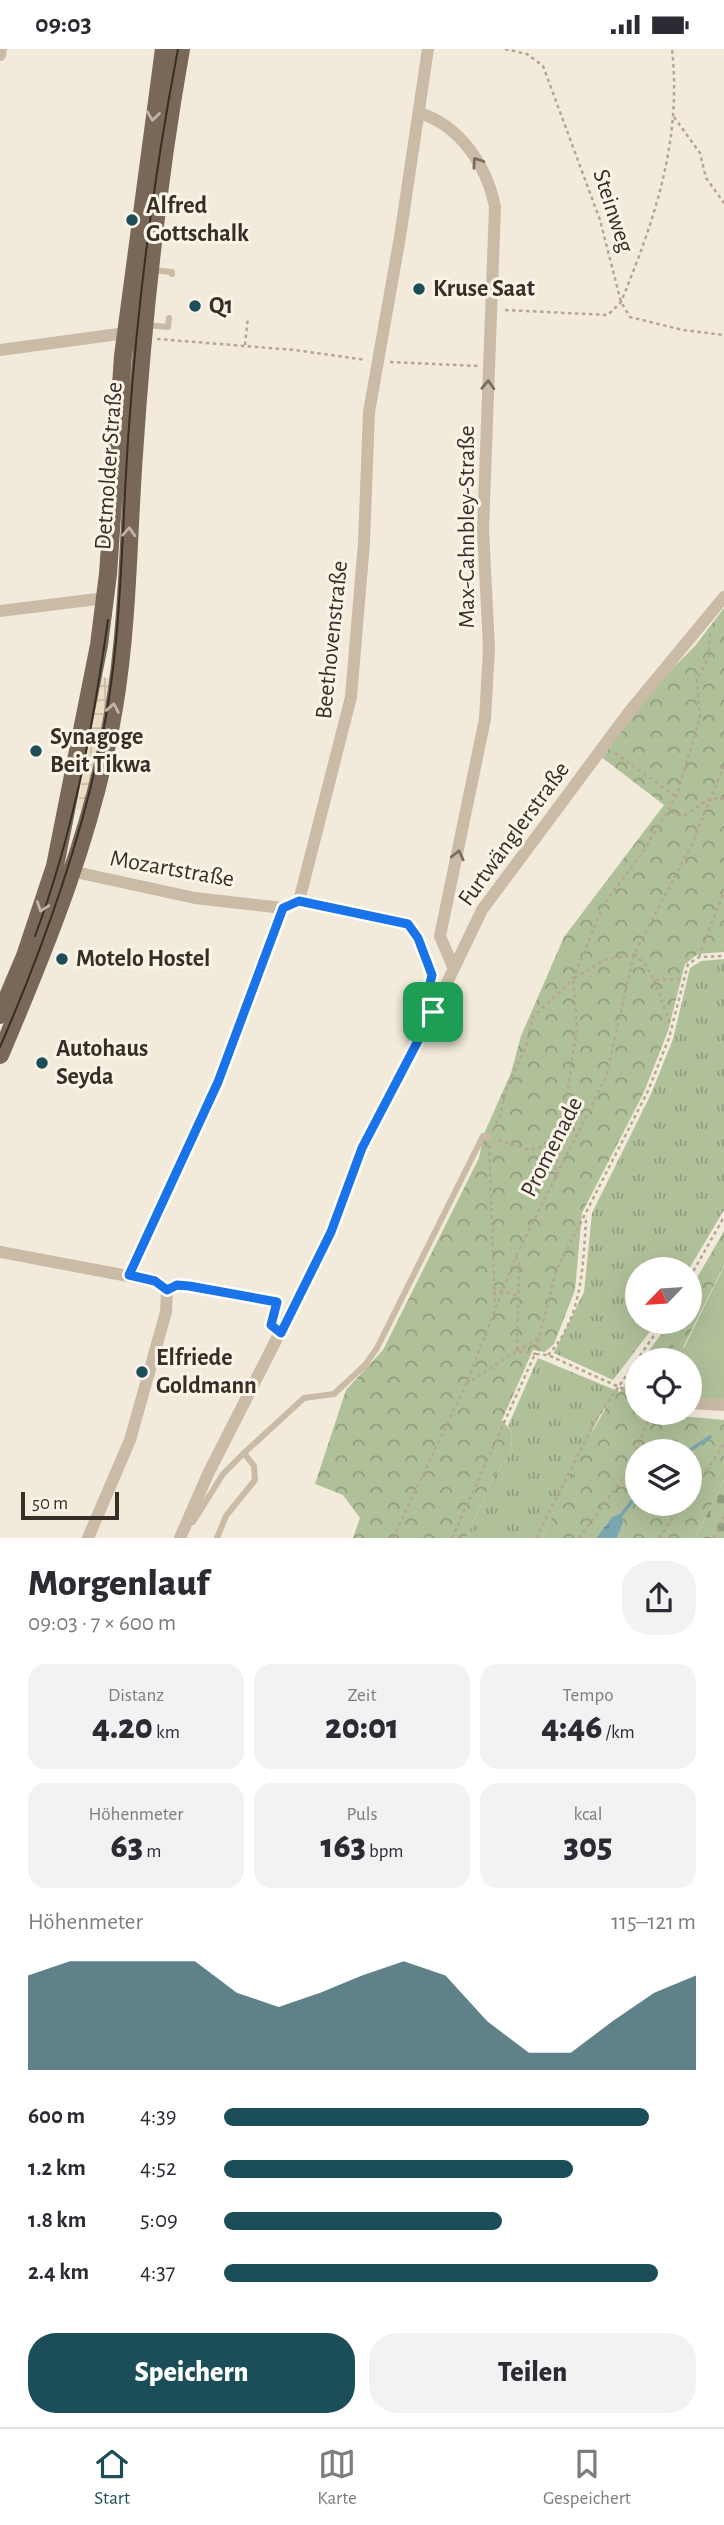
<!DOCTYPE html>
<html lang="de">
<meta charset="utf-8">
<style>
body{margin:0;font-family:"Alegreya Sans",sans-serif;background:#f2f2f3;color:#2b2b33;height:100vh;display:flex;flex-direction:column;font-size:26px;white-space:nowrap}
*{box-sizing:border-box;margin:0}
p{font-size:23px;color:#7c7c81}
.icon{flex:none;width:38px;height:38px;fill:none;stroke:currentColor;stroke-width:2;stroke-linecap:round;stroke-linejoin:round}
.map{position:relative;height:1489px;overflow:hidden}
.panel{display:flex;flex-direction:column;background:#fff;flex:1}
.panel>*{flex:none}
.needle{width:46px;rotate:245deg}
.controls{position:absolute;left:625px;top:1208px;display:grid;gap:14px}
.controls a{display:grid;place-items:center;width:77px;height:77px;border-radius:50%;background:#fff;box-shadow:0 7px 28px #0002;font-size:35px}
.scale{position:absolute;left:21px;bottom:18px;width:98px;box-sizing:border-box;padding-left:7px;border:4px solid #362e27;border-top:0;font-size:19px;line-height:24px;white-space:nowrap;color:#362e27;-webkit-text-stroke:5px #faf3e7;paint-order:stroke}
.pin{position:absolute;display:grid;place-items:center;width:60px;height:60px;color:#fff;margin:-30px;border-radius:14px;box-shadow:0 4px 10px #0006}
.round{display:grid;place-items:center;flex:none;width:74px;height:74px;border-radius:28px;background:#f2f2f3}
.head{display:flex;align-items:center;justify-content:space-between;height:119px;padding:0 28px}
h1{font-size:38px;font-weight:800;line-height:52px}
.stats{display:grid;grid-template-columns:repeat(3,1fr);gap:10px;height:119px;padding:7px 28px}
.stats div{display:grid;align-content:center;border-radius:18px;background:#f2f2f3;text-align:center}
.stats b{font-size:35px;font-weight:800}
.stats small{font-size:19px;font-weight:400}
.stats p{font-size:19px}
.chart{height:196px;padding:14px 28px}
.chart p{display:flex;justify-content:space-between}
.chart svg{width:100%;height:126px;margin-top:7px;fill:#1c4e59;opacity:.7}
.action{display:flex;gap:14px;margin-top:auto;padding:14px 28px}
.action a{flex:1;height:80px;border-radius:28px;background:#1c4e59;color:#fff;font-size:28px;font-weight:800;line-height:80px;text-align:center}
.action a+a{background:#f2f2f3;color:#2b2b33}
ul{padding:0 28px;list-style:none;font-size:23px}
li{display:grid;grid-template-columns:112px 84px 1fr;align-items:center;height:52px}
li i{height:18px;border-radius:9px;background:#1c4e59}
.status{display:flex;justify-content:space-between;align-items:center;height:49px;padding:0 35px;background:#fff;direction:ltr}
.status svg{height:19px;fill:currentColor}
.menu{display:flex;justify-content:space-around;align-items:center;height:98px;border-top:2px solid #e1e1e2;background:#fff;font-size:19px;color:#7c7c81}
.menu a{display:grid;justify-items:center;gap:4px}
.menu .selected{color:#1c4e59}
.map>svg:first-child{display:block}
.grass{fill:url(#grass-tufts)}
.forest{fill:url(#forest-crowns);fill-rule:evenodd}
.cemetery{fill:url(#cemetery-stones)}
.pitch{fill:#b0c19a}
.plaza{fill:url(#plaza-grid)}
.water{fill:url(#water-ripples)}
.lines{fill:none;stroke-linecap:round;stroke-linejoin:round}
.stream{stroke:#79a7b0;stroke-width:3.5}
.path{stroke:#b6a591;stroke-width:2.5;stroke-dasharray:3.5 3.5;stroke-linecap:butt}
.service{stroke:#cabba6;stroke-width:6}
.minor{stroke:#cabba6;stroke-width:12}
.primary{stroke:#796758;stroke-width:18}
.tram{stroke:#362e27;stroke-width:2}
.oneway{stroke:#c0b4a7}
.oneway2{stroke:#796d60}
.route-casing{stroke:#fff;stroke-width:14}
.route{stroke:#1a73e8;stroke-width:9}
.poi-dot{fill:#1c4e59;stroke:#faf3e7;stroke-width:2.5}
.labels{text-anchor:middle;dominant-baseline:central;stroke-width:6;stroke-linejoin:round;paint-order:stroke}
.poi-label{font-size:24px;font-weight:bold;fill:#362e27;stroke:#faf3e7;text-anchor:start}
.street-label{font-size:24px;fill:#362e27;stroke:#faf3e7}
</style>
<div class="status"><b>09:03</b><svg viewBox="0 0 49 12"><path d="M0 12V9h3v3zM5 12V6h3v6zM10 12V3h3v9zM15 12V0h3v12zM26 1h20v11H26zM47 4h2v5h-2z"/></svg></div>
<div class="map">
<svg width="724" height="1489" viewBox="0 0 724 1489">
<defs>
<pattern id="grass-tufts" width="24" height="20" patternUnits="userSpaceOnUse" patternTransform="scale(1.75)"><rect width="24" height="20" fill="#b0c19a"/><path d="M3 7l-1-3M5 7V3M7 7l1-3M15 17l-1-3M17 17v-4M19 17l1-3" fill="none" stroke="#909d7e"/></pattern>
<pattern id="forest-crowns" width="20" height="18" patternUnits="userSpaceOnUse" patternTransform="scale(1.75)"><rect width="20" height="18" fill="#b0c19a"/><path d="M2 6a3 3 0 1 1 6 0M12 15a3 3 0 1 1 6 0" fill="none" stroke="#909d7e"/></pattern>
<pattern id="cemetery-stones" width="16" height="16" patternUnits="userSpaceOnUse" patternTransform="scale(1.75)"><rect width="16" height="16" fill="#b0c19a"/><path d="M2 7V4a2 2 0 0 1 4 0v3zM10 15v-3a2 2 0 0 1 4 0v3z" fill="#909d7e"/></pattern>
<pattern id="plaza-grid" width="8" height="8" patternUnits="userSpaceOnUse" patternTransform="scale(1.75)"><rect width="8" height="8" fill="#eaddc1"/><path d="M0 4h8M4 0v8" fill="none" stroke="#c9bea6"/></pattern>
<pattern id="water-ripples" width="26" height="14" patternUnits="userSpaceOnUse" patternTransform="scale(1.75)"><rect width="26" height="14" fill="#79a7b0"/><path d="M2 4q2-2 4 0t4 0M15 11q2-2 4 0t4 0" fill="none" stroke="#64888f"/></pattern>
</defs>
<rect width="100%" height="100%" fill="#f2eadb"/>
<path class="grass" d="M724 910V1161L689 1220H637V1272H658L613 1331 554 1304 584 1243 592 1164 651 1045 673 990 690 919 701 912Z
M538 1309 620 1343C599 1359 588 1390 580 1414 570 1440 554 1464 542 1489H466L494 1427 511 1404 512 1383 508 1377Z"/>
<path class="forest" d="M724 559V903L698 905 685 915 668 982 644 1043 582 1164 575 1241 554 1295 545 1303 533 1301 502 1371 512 1383 511 1404 494 1427 466 1489H353L360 1469 343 1446 315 1435 346 1341 383 1301 479 1109 483 1087 511 1024 521 987 564 888 664 756 600 707 656 636 695 597Z
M724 1182V1216L677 1311H642L671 1272H690V1241Z
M637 1318V1363L724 1371V1431L695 1489H617L623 1474 612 1468 596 1489H542L579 1415 583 1398 611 1350 620 1343ZM637 1402H690V1454H637Z"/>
<path class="cemetery" d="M724 1431V1489H695Z"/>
<path class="pitch" d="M724 1217V1351L690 1349V1311H671L674 1295 684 1299Z"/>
<path class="plaza" d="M101 628 110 629 96 709 82 761 77 760Z"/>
<path class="water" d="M620 1465 623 1474 617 1489H596L612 1468Z"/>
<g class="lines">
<path class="stream" d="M689 1402 710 1388
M619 1469 637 1446"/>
<path class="path" d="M505 0 527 5 543 17 600 171 621 253 630 268 683 281 724 286
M674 68 700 104 706 129 724 154
M505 261 608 266 621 253C655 170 682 91 672 0
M157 290 295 301 366 311
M245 296 248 268
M390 313 478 317
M615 704 675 747
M671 763 683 767 711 749 724 750
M422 897 432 926 428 941
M634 905 645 915 654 931 683 930
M699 908 724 842
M654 931 670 974
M493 1081 499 1069 508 1035 526 998 533 968 573 930 604 855 643 803 676 748 700 669 697 630 709 607 710 584
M498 1091 530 1101 542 1097 563 1073 577 978 573 930 604 911 634 905
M489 1096 495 1257
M555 1128 563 1073
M516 1207 519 1214 517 1301
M690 1228 724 1168
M493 1239 518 1247
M517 1302 538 1289
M548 1306C582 1270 583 1218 586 1171
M466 1335 517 1302 535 1305 556 1222 648 1042 669 989 688 915 699 908 724 907
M690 1445 724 1395
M393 1489 466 1335 516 1207 606 1028 634 905 692 795 724 717
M452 1489 535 1305 548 1306 637 1346
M536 1489 597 1369 664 1272
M579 1489 625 1427 652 1363
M659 1489 683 1454
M714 1489 724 1468"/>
<path class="service" d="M152 221 172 223V225
M145 276 168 278 169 269
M299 852 402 871 413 879 418 889
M193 1473 223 1425 244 1404 304 1349 334 1345 365 1316 377 1299 483 1087 489 1088
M217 1489 226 1467 255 1431 254 1417 244 1404"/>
<path class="minor" d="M0 6 1 0
M419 64C460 76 487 117 495 158L483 481 489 599 485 670 440 887 453 918
M0 301 126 284
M0 562 105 549
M66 821 195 849 283 859
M0 1203 155 1232 167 1241
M129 1226 218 1033 283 859 299 852 351 648 364 494 369 363 400 188 428 0
M167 1241 177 1236 189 1237 277 1253 271 1276 281 1284
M690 1354 724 1356
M88 1489 130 1391 166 1263 167 1241
M180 1489 208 1425 331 1183 362 1099 433 963 482 861 629 663 724 548"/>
<path class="primary" d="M0 966 25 907 55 817 99 596 108 525 123 307 164 0
M0 1006C48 893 94 780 114 659 128 576 128 490 134 405 143 269 157 135 181 0"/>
<path class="tram" d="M35 887C73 786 93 677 108 571
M0 998C43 899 79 799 101 693 123 590 121 482 129 377 138 251 154 125 178 0"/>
</g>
<defs><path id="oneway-chevron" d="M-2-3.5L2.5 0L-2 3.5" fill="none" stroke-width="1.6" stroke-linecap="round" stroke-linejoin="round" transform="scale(1.75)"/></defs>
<g class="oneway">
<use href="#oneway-chevron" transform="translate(153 67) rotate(98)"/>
<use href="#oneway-chevron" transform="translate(129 483) rotate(-87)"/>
<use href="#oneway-chevron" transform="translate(113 659) rotate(-80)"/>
<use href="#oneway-chevron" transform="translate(42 858) rotate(109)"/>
</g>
<g class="oneway2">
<use href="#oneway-chevron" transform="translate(477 113) rotate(-124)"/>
<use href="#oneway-chevron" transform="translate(488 336) rotate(-88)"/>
<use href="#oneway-chevron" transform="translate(458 806) rotate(-77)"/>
</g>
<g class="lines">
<g class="route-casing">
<path id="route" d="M299 852 408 875 418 889 432 926 426 951 433 963 362 1099 331 1183 281 1284 271 1276 277 1253 189 1237 177 1236 167 1241 155 1232 129 1226 218 1033 283 859Z"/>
</g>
<use href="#route" class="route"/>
</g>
<g class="poi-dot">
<circle cx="132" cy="171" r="7"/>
<circle cx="419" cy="240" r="7"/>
<circle cx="195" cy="257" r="7"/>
<circle cx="36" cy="702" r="7"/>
<circle cx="62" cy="910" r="7"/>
<circle cx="42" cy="1014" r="7"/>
<circle cx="142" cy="1323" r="7"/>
</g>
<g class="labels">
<g class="poi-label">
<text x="146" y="157">Alfred<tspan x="146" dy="28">Gottschalk</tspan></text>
<text x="433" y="240">Kruse Saat</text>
<text x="209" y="257">Q1</text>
<text x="50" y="688">Synagoge<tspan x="50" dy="28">Beit Tikwa</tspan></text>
<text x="76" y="910">Motelo Hostel</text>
<text x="56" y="1000">Autohaus<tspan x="56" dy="28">Seyda</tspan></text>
<text x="156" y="1309">Elfriede<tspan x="156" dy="28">Goldmann</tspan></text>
</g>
<g class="street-label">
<text transform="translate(613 162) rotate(72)">Steinweg</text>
<text transform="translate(109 417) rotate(-86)">Detmolder Straße</text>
<text transform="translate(467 478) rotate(-90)">Max-Cahnbley-Straße</text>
<text transform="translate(332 591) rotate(-84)">Beethovenstraße</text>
<text transform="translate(514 785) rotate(-54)">Furtwänglerstraße</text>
<text transform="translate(172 820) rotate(10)">Mozartstraße</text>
<text transform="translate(552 1098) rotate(-63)">Promenade</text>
</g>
</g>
</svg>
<div class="controls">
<a><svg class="needle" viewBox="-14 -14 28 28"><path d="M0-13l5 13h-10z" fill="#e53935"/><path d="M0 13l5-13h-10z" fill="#7c7c81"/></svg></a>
<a><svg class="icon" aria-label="locate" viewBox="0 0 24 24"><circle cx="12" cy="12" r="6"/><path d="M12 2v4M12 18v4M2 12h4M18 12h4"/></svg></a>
<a><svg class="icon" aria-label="layers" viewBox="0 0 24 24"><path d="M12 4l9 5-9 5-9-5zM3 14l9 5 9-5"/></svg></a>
</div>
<div class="scale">50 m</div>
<div class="pin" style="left:433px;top:963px;background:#1e9e55"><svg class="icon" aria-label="arrive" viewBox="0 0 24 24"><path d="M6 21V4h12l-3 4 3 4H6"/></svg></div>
</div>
<section class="panel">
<div class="head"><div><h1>Morgenlauf</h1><p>09:03 · 7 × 600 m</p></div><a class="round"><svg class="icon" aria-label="share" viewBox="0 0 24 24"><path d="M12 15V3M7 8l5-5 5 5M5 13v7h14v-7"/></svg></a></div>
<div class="stats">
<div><p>Distanz</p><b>4.20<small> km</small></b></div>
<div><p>Zeit</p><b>20:01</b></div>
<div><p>Tempo</p><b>4:46<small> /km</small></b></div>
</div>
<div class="stats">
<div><p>Höhenmeter</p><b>63<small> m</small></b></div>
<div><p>Puls</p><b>163<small> bpm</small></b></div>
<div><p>kcal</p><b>305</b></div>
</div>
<div class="chart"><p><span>Höhenmeter</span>115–121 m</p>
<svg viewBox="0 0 160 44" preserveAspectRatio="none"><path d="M0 44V11L10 6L20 6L30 6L40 6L50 17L60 22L70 17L80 11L90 6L100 11L110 27L120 38L130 38L140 27L150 17L160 11V44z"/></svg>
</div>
<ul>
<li><b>600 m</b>4:39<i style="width:90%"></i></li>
<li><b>1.2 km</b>4:52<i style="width:74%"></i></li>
<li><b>1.8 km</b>5:09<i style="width:59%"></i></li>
<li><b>2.4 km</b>4:37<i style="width:92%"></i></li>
</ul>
<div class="action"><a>Speichern</a><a>Teilen</a></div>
</section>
<nav class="menu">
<a class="selected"><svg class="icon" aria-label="home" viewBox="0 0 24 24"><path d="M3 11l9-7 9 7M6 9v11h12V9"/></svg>Start</a>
<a><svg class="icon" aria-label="map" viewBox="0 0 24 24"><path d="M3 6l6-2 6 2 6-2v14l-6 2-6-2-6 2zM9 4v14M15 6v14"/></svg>Karte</a>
<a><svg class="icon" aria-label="saved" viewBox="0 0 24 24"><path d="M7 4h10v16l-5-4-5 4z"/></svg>Gespeichert</a>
</nav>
